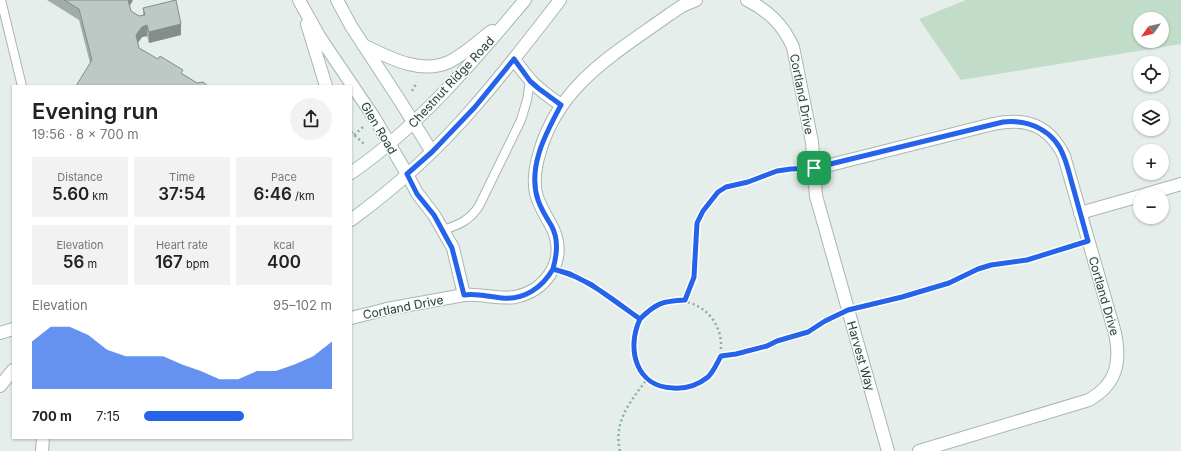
<!DOCTYPE html>
<meta charset="utf-8">
<style>
body{margin:0;font-family:Inter,sans-serif;background:#f2f2f2;color:#222;height:100vh;display:flex;flex-direction:column;font-size:15px;white-space:nowrap}
*{box-sizing:border-box;margin:0}
p{font-size:13px;color:#767676}
.icon{flex:none;width:22px;height:22px;fill:none;stroke:currentColor;stroke-width:2;stroke-linecap:round;stroke-linejoin:round}
.map{position:relative;flex:1;overflow:hidden}
.side{position:absolute;left:12px;top:85px;width:340px;height:354px;display:flex;flex-direction:column;background:#fff;border-radius:0px;box-shadow:0 1px 3px #0004}
.side>*{flex:none}
.needle{width:26px;rotate:236deg}
.fabs{position:absolute;left:1133px;top:12px;display:grid;gap:8px}
.fabs a{display:grid;place-items:center;width:36px;height:36px;border-radius:50%;background:#fff;box-shadow:0 1px 3px #0004;font-size:20px}
.pin{position:absolute;display:grid;place-items:center;width:34px;height:34px;color:#fff;margin:-17px;border-radius:8px;box-shadow:0 2px 6px #0006}
.round{display:grid;place-items:center;flex:none;width:42px;height:42px;border-radius:21px;background:#f2f2f2}
.overview{display:flex;align-items:center;justify-content:space-between;height:68px;padding:0 20px}
h1{font-size:22px;font-weight:600;line-height:30px}
.stats{display:grid;grid-template-columns:repeat(3,1fr);gap:6px;height:68px;padding:4px 20px}
.stats div{display:grid;align-content:center;border-radius:0px;background:#f2f2f2;text-align:center}
.stats b{font-size:17px;font-weight:600}
.stats small{font-size:11px;font-weight:400}
.stats p{font-size:11px}
.chart{height:112px;padding:8px 20px}
.chart p{display:flex;justify-content:space-between}
.chart svg{width:100%;height:72px;margin-top:4px;fill:#2563eb;opacity:.7}
ul{padding:0 20px;list-style:none;font-size:13px}
li{display:grid;grid-template-columns:64px 48px 1fr;align-items:center;height:30px}
li i{height:10px;border-radius:5px;background:#2563eb}
.map>svg:first-child{display:block}
.green{fill:#c1ddc9;fill-rule:evenodd}
.lines{fill:none;stroke-linecap:round;stroke-linejoin:round}
.lane-casing{stroke:#a9b6b2;stroke-width:10}
.street-casing{stroke:#a9b6b2;stroke-width:14}
.secondary-casing{stroke:#a5b9b2;stroke-width:14}
.path{stroke:#89afa3;stroke-width:2.5;stroke-dasharray:2 3;stroke-linecap:butt}
.lane{stroke:#fff;stroke-width:8}
.street{stroke:#fff;stroke-width:12}
.secondary{stroke:#fff;stroke-width:12}
.wall{fill:#a2ada9}
.shaded-wall{fill:#848d89}
.building{fill:#bcc9c4;stroke:#848d89}
.route-casing{stroke:#fff;stroke-width:8}
.route{stroke:#2563eb;stroke-width:5}
.labels{text-anchor:middle;dominant-baseline:central;stroke-width:3;stroke-linejoin:round;paint-order:stroke}
.street-label{font-size:12px;fill:#263f38;stroke:#f7faf9}
</style>
<div class="map">
<svg width="1181" height="451" viewBox="0 0 1181 451">
<rect width="100%" height="100%" fill="#e6eeeb"/>
<path class="green" d="M966 0H1181V44L961 80 919 19ZM1140 19H1162V41H1140Z"/>
<g class="lines">
<g class="lane-casing">
<path id="lane" d="M1 0 22 86
M443 230C459 225 470 220 479 206L521 120 527 100 530 81"/>
</g>
<g class="street-casing">
<path id="street" d="M747 0C769 11 783 25 793 47L812 142 816 196 888 451
M514 59C529 81 539 90 561 105
M814 169 993 124C1026 117 1049 125 1064 156L1115 333C1121 362 1117 384 1089 400L919 451
M407 174 417 193 434 215 453 248 464 295
M1143 195 1181 184
M1080 213 1140 196
M351 318 387 309 464 295C482 293 498 300 515 297 544 291 565 264 555 234 550 220 539 208 536 193 533 180 536 164 540 151 560 83 616 53 670 14L682 6 696 0
M42 451 43 438"/>
</g>
<g class="secondary-casing">
<path id="secondary" d="M299 0 319 36 375 119 407 174
M337 0 351 26 400 101 432 152
M307 24 326 86
M363 45C388 57 420 75 449 62 465 54 478 41 492 31
M351 173C419 126 472 63 525 0
M351 220C396 187 438 149 474 107 504 73 532 36 560 0
M0 333 13 329
M0 386 13 370"/>
</g>
<path class="path" d="M412 91 417 82
M351 132 364 144
M354 135 363 127
M567 273 592 285 640 319
M685 300 694 277 697 223 703 211 710 201 718 192 726 187 748 182 777 171 791 169H800
M633 345a44 44 0 1 1 88 0a44 44 0 1 1-88 0Z
M863 306 902 297 949 283 978 269 991 265 1027 260 1074 245
M721 356 755 350 777 341 808 332 825 321 834 317
M620 451C613 421 631 401 647 379"/>
<use href="#lane" class="lane"/>
<use href="#street" class="street"/>
<use href="#secondary" class="secondary"/>
</g>
<path class="wall" d="M47 0H133L130 6 131 11 139 16 143 15V8L181 35 149 43 147 36 142 37 138 43 139 48 197 83 208 85 90 63 79 20Z"/>
<path class="shaded-wall" d="M128 0H133L128 8Z
M181 24V35L149 43V32Z
M147 25V36L142 37 136 45V35L142 27Z"/>
<path class="building" d="M64 0H128L131 11 139 16 145 15 143 8 176 0 181 24 149 32 147 25 142 27 136 35 139 48 158 59 160 56 183 70 181 73 197 83 203 82 208 86H76L92 60 79 9Z"/>
<g class="lines">
<g class="route-casing">
<path id="route" d="M814 168 791 169 777 171 748 182 726 187 718 192 703 211 697 223 694 277 685 300C663 301 656 303 640 319L592 285 570 274 553 269C542 288 524 300 502 298 489 297 477 293 464 295L452 248 434 215 417 194 407 174 432 152 475 107 514 59 530 81 538 88 561 105C546 133 527 167 538 200 541 209 546 217 551 225 559 239 557 254 553 269 562 272 571 274 580 279 601 289 620 305 640 319 626 349 636 387 673 388 686 389 698 385 708 377 714 371 717 363 721 356L736 354 767 346 777 341 808 332 825 321 848 310 902 297 949 283 978 269 991 265 1027 260 1088 241C1083 223 1078 205 1073 187 1070 177 1068 167 1064 157 1055 131 1029 119 1003 122L814 168"/>
</g>
<use href="#route" class="route"/>
</g>
<g class="labels">
<g class="street-label">
<text transform="translate(451 82) rotate(-47)">Chestnut Ridge Road</text>
<text transform="translate(802 94) rotate(79)">Cortland Drive</text>
<text transform="translate(379 128) rotate(59)">Glen Road</text>
<text transform="translate(1104 296) rotate(74)">Cortland Drive</text>
<text transform="translate(403 307) rotate(-11)">Cortland Drive</text>
<text transform="translate(861 356) rotate(74)">Harvest Way</text>
</g>
</g>
</svg>
<div class="fabs">
<a><svg class="needle" viewBox="-14 -14 28 28"><path d="M0-13l5 13h-10z" fill="#e53935"/><path d="M0 13l5-13h-10z" fill="#767676"/></svg></a>
<a><svg class="icon" aria-label="locate" viewBox="0 0 24 24"><circle cx="12" cy="12" r="6"/><path d="M12 2v4M12 18v4M2 12h4M18 12h4"/></svg></a>
<a><svg class="icon" aria-label="layers" viewBox="0 0 24 24"><path d="M12 4l9 5-9 5-9-5zM3 14l9 5 9-5"/></svg></a>
<a>+</a>
<a>−</a>
</div>
<div class="pin" style="left:814px;top:168px;background:#1e9e55"><svg class="icon" aria-label="arrive" viewBox="0 0 24 24"><path d="M6 21V4h12l-3 4 3 4H6"/></svg></div>
<section class="side">
<div class="overview"><div><h1>Evening run</h1><p>19:56 · 8 × 700 m</p></div><a class="round"><svg class="icon" aria-label="share" viewBox="0 0 24 24"><path d="M12 15V3M7 8l5-5 5 5M5 13v7h14v-7"/></svg></a></div>
<div class="stats">
<div><p>Distance</p><b>5.60<small> km</small></b></div>
<div><p>Time</p><b>37:54</b></div>
<div><p>Pace</p><b>6:46<small> /km</small></b></div>
</div>
<div class="stats">
<div><p>Elevation</p><b>56<small> m</small></b></div>
<div><p>Heart rate</p><b>167<small> bpm</small></b></div>
<div><p>kcal</p><b>400</b></div>
</div>
<div class="chart"><p><span>Elevation</span>95–102 m</p>
<svg viewBox="0 0 160 44" preserveAspectRatio="none"><path d="M0 44V15L10 6L20 6L30 11L40 20L50 24L60 24L70 24L80 29L90 33L100 38L110 38L120 33L130 33L140 29L150 24L160 15V44z"/></svg>
</div>
<ul>
<li><b>700 m</b>7:15<i style="width:53%"></i></li>
</ul>
</section>
</div>
